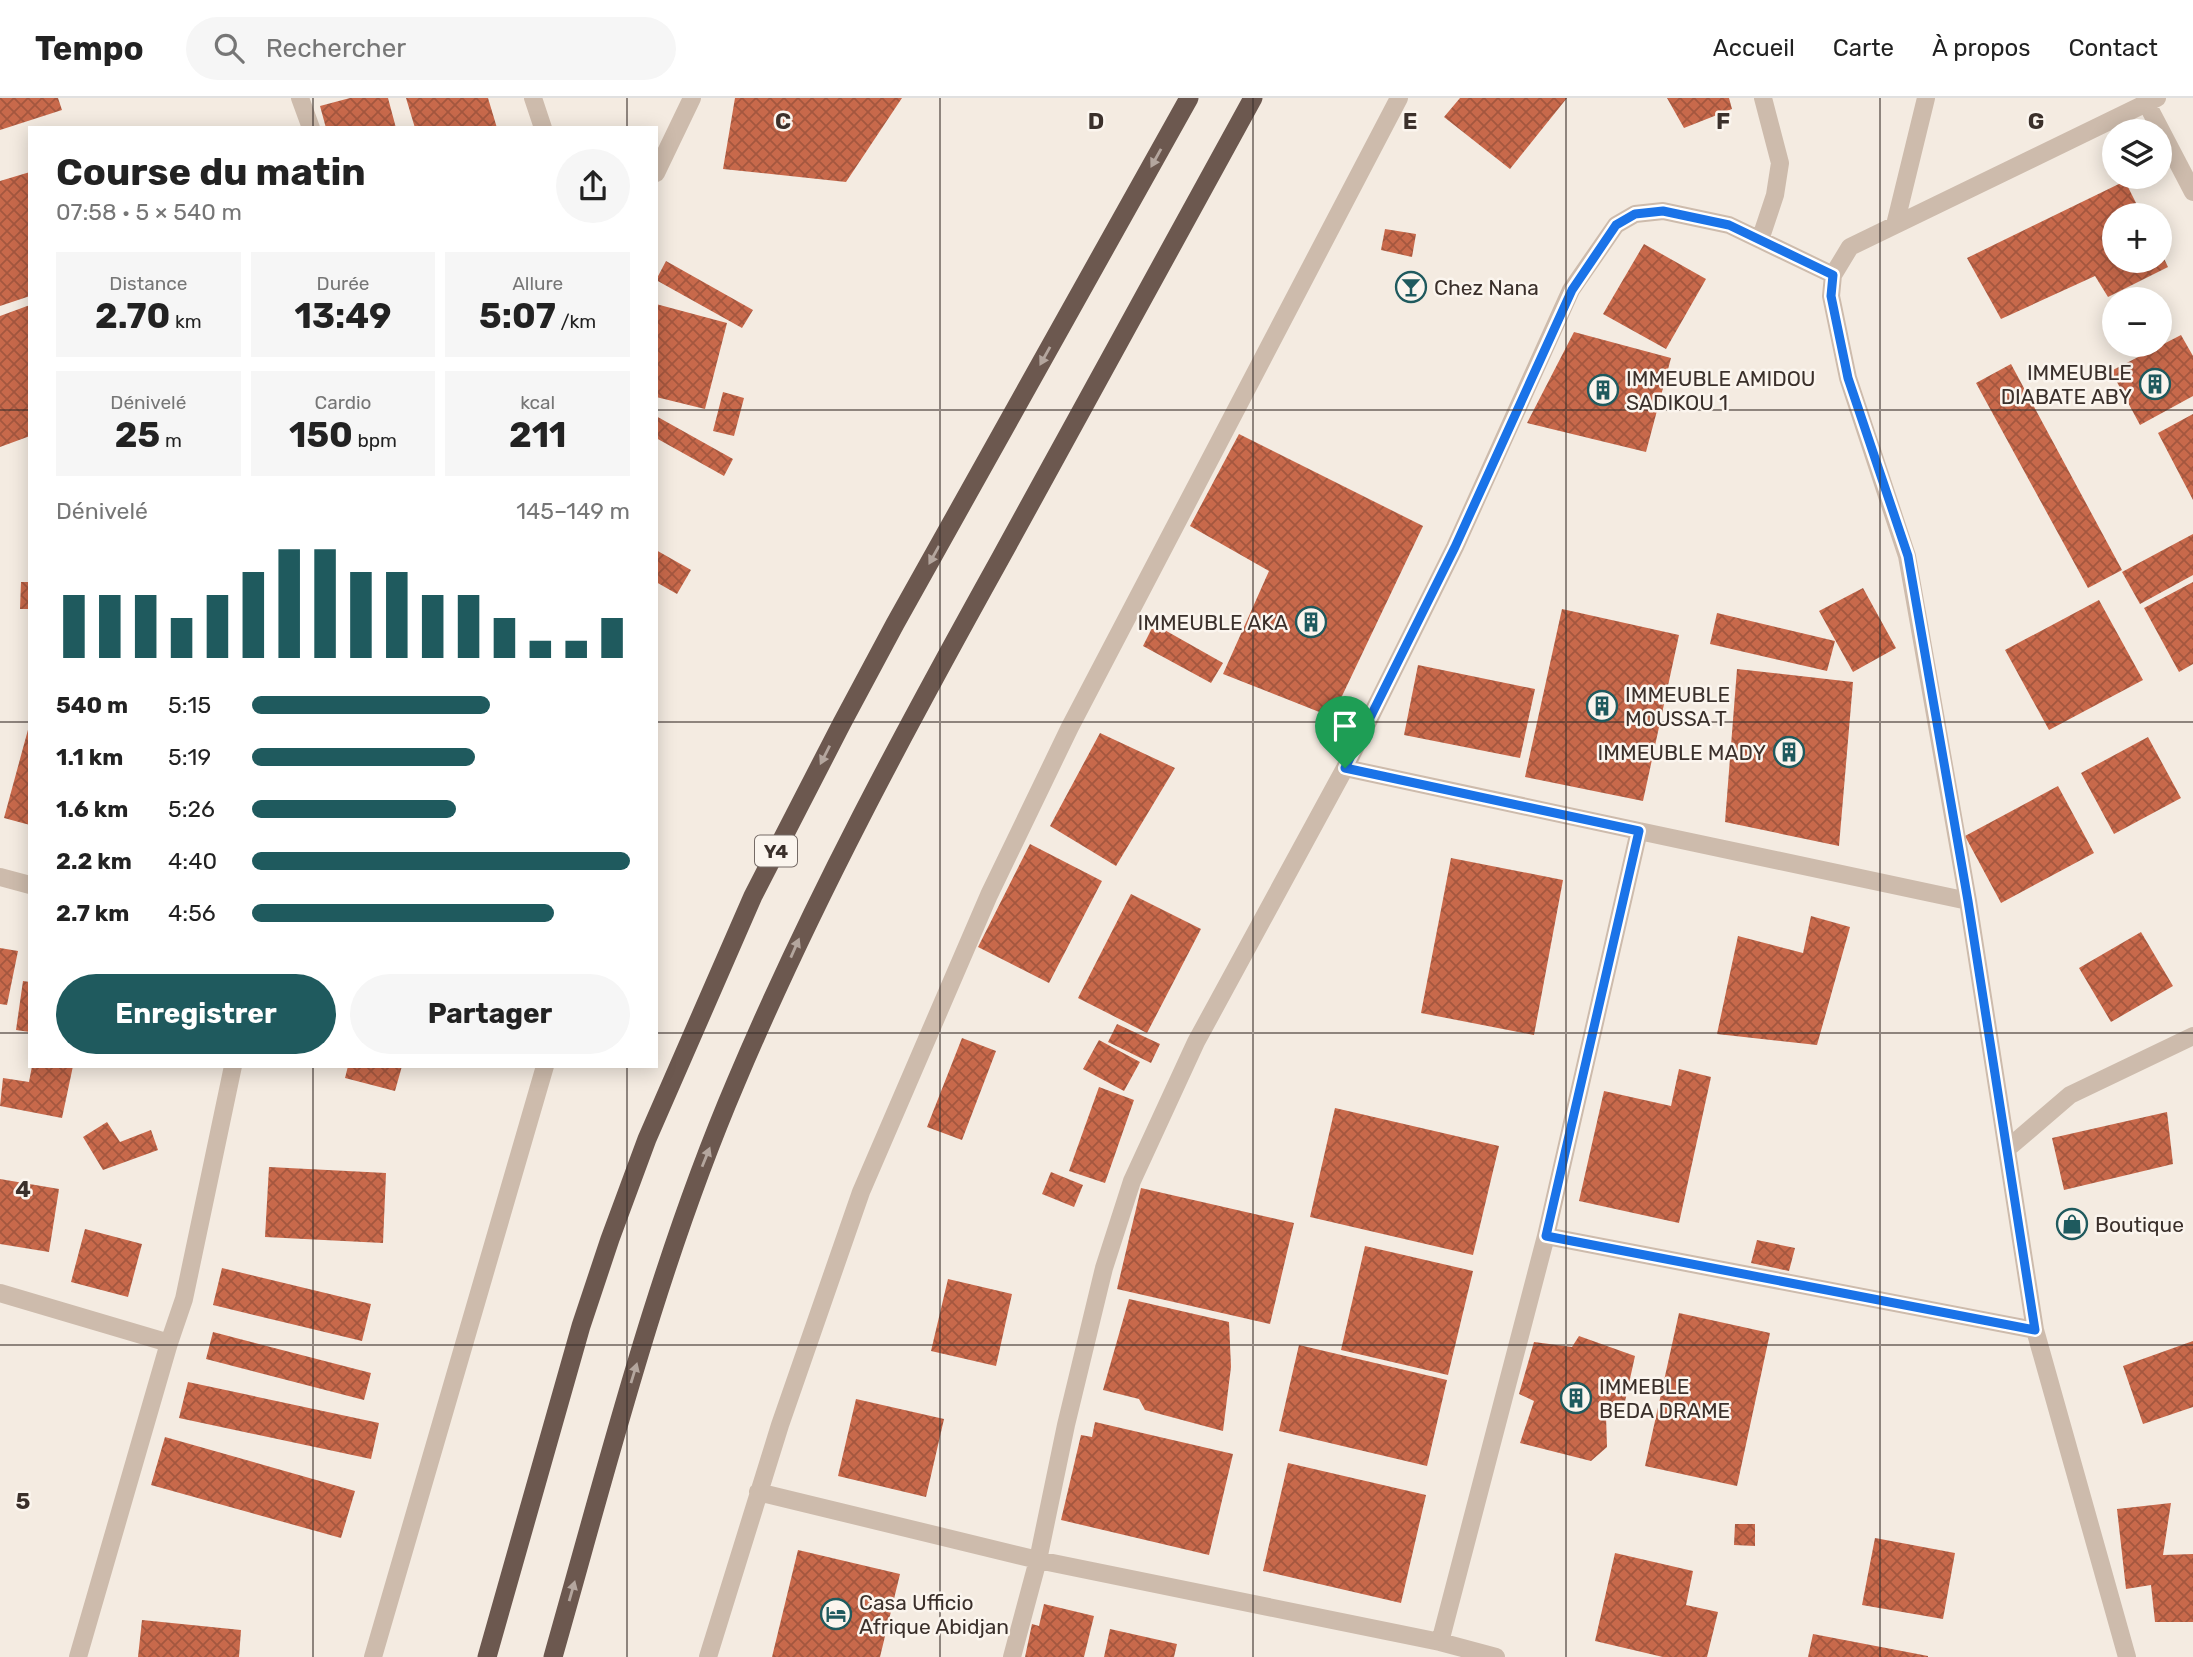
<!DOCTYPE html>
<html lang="fr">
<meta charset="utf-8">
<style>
body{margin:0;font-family:Rubik,sans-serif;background:#f6f6f6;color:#222;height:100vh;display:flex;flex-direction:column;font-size:26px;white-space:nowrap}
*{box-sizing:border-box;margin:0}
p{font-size:23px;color:#767676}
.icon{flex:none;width:38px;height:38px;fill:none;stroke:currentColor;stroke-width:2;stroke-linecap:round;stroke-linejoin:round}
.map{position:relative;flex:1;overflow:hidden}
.panel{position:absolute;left:28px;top:28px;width:630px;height:942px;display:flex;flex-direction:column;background:#fff;border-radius:0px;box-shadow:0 4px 18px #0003}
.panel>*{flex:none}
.tools{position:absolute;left:2102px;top:21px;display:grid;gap:14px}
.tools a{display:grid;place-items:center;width:70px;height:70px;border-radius:50%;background:#fff;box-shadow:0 4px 18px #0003;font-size:35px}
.pin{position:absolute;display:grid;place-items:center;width:60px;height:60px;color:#fff;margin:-72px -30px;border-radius:50% 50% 50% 0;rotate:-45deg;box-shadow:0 0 7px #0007}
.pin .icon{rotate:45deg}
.round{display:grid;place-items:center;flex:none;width:74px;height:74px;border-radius:37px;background:#f6f6f6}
.summary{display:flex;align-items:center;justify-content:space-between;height:119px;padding:0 28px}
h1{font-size:38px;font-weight:700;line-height:52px}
.metrics{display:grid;grid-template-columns:repeat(3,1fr);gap:10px;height:119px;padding:7px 28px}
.metrics div{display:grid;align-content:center;border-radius:0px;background:#f6f6f6;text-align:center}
.metrics b{font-size:35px;font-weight:700}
.metrics small{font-size:19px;font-weight:400}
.metrics p{font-size:19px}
.chart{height:196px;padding:14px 28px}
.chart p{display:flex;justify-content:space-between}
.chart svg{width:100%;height:126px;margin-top:7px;stroke:#1f5a5e;stroke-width:6}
.cta{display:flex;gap:14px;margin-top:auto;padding:14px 28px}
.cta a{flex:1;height:80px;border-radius:42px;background:#1f5a5e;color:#fff;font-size:28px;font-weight:700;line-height:80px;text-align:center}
.cta a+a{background:#f6f6f6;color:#222}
ul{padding:0 28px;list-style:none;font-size:23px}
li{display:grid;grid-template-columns:112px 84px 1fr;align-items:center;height:52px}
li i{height:18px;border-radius:9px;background:#1f5a5e}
header{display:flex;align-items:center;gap:42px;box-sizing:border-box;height:98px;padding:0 35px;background:#fff;border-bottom:2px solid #e0e0e0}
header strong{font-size:33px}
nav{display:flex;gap:38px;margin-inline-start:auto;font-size:24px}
.search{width:490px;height:63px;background:#f6f6f6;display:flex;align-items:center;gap:18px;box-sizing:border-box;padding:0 24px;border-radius:38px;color:#767676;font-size:26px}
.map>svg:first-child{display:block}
.building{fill:url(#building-cross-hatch)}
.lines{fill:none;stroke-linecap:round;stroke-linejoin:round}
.minor{stroke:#cdbbac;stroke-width:18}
.trunk{stroke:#6c584f;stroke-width:19}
.oneway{fill:#b4a69e}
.route-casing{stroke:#fff;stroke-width:14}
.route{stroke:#1a73e8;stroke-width:9}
.grid{fill:none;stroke:#3b302b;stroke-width:2;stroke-opacity:0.55}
.labels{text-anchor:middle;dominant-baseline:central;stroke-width:5;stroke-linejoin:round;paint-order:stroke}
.shield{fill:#fbf5ee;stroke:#756b66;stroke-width:2}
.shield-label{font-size:19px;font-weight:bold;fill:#3b302b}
.poi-label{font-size:21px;fill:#3b302b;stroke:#fbf5ee;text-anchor:start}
.grid-label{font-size:23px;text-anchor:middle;font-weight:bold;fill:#3b302b;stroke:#fbf5ee;stroke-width:5;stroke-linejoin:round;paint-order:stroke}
</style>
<header>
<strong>Tempo</strong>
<div class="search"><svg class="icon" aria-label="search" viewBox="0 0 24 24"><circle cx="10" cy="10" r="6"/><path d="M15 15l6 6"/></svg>Rechercher</div>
<nav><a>Accueil</a><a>Carte</a><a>À propos</a><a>Contact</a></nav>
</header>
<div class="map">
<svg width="2193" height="1559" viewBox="0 0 2193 1559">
<defs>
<pattern id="building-cross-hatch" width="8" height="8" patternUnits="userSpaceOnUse" patternTransform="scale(1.75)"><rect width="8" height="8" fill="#c8694b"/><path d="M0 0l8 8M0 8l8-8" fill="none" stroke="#a4573f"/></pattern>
</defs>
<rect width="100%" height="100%" fill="#f4ebe1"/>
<path class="building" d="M0 0H58L62 12 0 32Z
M350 0H388L396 30H326L320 8Z
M406 0H488L497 30H415Z
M735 0H902L846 84 723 71Z
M1460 0H1567L1510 71 1444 19Z
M1667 0H1729L1732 11 1684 30Z
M30 74V198L0 208V83Z
M2125 83 2142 117H2114V163H2160V152L2168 169 2108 199 2095 178 2001 221 1967 160Z
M1385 131 1416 136 1412 159 1381 152Z
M1644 146 1706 181 1666 251 1603 216Z
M666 163 753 212 742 230 656 182Z
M656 206 727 225 705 311 656 299Z
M30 207V338L0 349V218Z
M1574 234 1671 260 1646 354 1527 325Z
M2181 237 2193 258V298L2140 327 2111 273Z
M2011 266 2122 472 2088 490 1976 285Z
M723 294 744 300 734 338 713 333Z
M2193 316V402L2158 335Z
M656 318 733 361 724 378 656 340Z
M1239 336 1423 428 1332 619 1223 576 1269 473 1190 428Z
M2193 436V477L2140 506 2122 474Z
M656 452 691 472 677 496 656 484Z
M21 484H30V511H20Z
M2193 484V566L2179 574 2144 510Z
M1863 490 1896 550 1853 574 1819 513Z
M2099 502 2143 582 2049 632 2005 552Z
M1562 511 1679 537 1643 703 1525 679Z
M1717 515 1835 543 1827 573 1710 546Z
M1154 526 1223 565 1211 585 1143 548Z
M1418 567 1535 591 1520 660 1404 637Z
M1737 571 1853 584 1839 748 1725 724Z
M29 628H30V727L4 720Z
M1100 635 1175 670 1116 768 1050 728Z
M2148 639 2181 700 2114 736 2081 675Z
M2058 688 2094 755 2001 805 1965 738Z
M1030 746 1102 783 1049 885 978 849Z
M1451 760 1563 782 1534 937 1421 915Z
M1131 796 1201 831 1147 935 1078 900Z
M1811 818 1850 829 1817 947 1717 936 1738 838 1803 855Z
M2141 834 2173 888 2111 924 2079 870Z
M0 850 18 853 7 907 0 906Z
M23 883 30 884V934L16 932Z
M1117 926 1160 946 1151 965 1108 944Z
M962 940 996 953 962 1042 927 1029Z
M1099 942 1140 964 1124 993 1083 971Z
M32 968H73L62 1020 0 1008 3 980 29 984Z
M348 968H402L395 993 345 980Z
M1679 971 1711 979 1679 1125 1579 1103 1604 993 1671 1008Z
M1099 989 1134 1002 1105 1085 1069 1073Z
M1335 1010 1499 1048 1473 1157 1310 1119Z
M2167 1014 2173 1066 2064 1092 2052 1040Z
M107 1024 120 1044 151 1032 158 1052 103 1072 83 1039Z
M269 1069 386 1075 383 1145 265 1139Z
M1051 1074 1083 1087 1074 1109 1042 1096Z
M0 1081 59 1091 49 1154 0 1146Z
M1141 1090 1294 1125 1270 1226 1117 1191Z
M85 1131 142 1146 128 1199 71 1184Z
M1757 1142 1795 1150 1789 1173 1751 1165Z
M1365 1148 1473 1173 1448 1277 1341 1252Z
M222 1170 371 1206 362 1243 213 1207Z
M948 1181 1012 1196 996 1268 931 1253Z
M1129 1201 1229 1224 1231 1269 1223 1333 1145 1312 1139 1301 1103 1292Z
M1679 1215 1770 1235 1737 1388 1645 1368Z
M213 1234 371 1275 364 1302 206 1261Z
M1579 1238 1635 1258 1624 1308 1606 1318 1607 1349 1591 1363 1520 1345 1534 1303 1519 1296 1534 1244 1572 1249Z
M2193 1243V1309L2143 1326 2123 1268Z
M1299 1247 1447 1282 1427 1368 1279 1333Z
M188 1284 379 1325 371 1361 179 1320Z
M856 1301 944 1321 926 1399 838 1378Z
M1095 1324 1233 1356 1209 1457 1061 1422 1081 1337 1092 1339Z
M165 1339 355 1393 341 1440 151 1387Z
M1288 1365 1426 1397 1401 1505 1263 1473Z
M2171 1405 2163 1457 2193 1456V1524H2155L2151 1487 2126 1491 2117 1411Z
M1735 1426H1755V1448L1734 1447Z
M1875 1440 1955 1455 1943 1521 1862 1507Z
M798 1452 900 1476 880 1559H772Z
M1615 1455 1693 1473 1686 1507 1718 1514 1707 1559H1663L1595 1543Z
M1044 1506 1094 1518 1084 1559H1025L1032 1526 1039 1528Z
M142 1522 241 1532 239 1559H138Z
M1110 1531 1177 1546 1174 1559H1104Z
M1813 1536 1928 1558V1559H1808Z"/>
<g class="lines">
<path class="minor" d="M300 0 311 30
M533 0 543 30
M2147 6 2193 94
M656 75 692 0
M1895 127 1926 0
M1760 142 1775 97 1780 65 1763 0
M1345 670 1639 733 1546 1138 1440 1544
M1639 733 1968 803
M0 779 30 787
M2007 1051 2070 997 2193 938
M1546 1138 2035 1232
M0 1195 169 1245
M758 1394 1038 1462 1440 1544 1496 1559
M78 1559 169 1245 184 1201 233 968
M373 1559 545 968
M708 1559 780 1327 861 1094 989 797 1070 629 1399 0
M1012 1559 1038 1462 1066 1327 1104 1170 1132 1083 1196 944 1345 670 1455 449 1571 192 1616 127 1635 116 1663 113 1729 127 1833 177
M2127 1559 2035 1232 1968 803 1907 458 1848 280 1831 198 1833 177 1850 149 2157 0"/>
<path class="trunk" d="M487 1559 581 1228 610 1141 647 1041 753 798 842 625 895 526 1189 0
M553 1559C608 1366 657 1169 736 984 812 804 905 632 1000 461 1084 307 1169 154 1253 0"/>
</g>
<defs><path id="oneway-solid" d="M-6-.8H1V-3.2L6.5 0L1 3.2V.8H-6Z" transform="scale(1.75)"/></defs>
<g class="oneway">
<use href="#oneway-solid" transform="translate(1156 60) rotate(119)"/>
<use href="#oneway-solid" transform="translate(1045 258) rotate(119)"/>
<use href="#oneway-solid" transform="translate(934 457) rotate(119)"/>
<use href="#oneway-solid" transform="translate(825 657) rotate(117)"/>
<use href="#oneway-solid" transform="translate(795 850) rotate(-66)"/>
<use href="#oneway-solid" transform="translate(706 1059) rotate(-68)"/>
<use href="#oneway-solid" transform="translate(634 1275) rotate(-73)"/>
<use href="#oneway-solid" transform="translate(572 1493) rotate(-74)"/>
</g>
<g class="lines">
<g class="route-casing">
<path id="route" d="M1663 113 1729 127 1833 177 1831 198 1848 280 1908 458 1968 803 2035 1232 1546 1138 1639 733 1345 670 1455 449 1572 192 1616 127 1635 116Z"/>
</g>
<use href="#route" class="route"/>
</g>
<path class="grid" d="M313 0V30M627 0V30M940 0V1559M1253 0V1559M1566 0V1559M1880 0V1559M0 312H30M656 312H2193M0 624H30M656 624H2193M0 935H30M656 935H2193M313 968V1559M627 968V1559M0 1247H2193"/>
<defs>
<g id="bar-ring" transform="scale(1.575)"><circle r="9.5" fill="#fbf5ee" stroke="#1f5a5e" stroke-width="1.5"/><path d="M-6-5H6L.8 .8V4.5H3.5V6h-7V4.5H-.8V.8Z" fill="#1f5a5e"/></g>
<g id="building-ring" transform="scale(1.575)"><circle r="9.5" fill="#fbf5ee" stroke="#1f5a5e" stroke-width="1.5"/><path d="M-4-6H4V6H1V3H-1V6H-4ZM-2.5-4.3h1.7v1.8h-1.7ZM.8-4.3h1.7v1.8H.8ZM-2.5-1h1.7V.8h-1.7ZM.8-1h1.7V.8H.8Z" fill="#1f5a5e"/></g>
<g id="shop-ring" transform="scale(1.575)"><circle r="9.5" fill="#fbf5ee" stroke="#1f5a5e" stroke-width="1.5"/><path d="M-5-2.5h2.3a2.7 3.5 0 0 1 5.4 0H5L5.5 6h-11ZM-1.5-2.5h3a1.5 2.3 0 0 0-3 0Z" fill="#1f5a5e"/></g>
<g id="hotel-ring" transform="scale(1.575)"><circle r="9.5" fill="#fbf5ee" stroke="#1f5a5e" stroke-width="1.5"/><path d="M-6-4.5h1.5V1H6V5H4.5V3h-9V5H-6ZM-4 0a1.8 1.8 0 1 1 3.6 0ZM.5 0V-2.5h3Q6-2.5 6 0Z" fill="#1f5a5e"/></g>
</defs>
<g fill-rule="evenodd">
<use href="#bar-ring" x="1411" y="189"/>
<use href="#building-ring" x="2155" y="286"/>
<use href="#building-ring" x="1603" y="292"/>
<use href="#building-ring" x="1311" y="524"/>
<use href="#building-ring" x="1602" y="608"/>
<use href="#building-ring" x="1789" y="654"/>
<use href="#shop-ring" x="2072" y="1126"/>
<use href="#building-ring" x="1576" y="1300"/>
<use href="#hotel-ring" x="836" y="1516"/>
</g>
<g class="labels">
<rect class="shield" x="755" y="737.5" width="42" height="31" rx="5"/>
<g class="shield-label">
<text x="776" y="753">Y4</text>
</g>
<g class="poi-label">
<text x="1434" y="189">Chez Nana</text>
<text x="2132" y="274" text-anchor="end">IMMEUBLE<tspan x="2132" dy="24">DIABATE ABY</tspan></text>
<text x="1626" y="280">IMMEUBLE AMIDOU<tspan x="1626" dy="24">SADIKOU 1</tspan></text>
<text x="1288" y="524" text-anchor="end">IMMEUBLE AKA</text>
<text x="1625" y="596">IMMEUBLE<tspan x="1625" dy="24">MOUSSA T</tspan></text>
<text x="1766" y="654" text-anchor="end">IMMEUBLE MADY</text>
<text x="2095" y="1126">Boutique</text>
<text x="1599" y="1288">IMMEBLE<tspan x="1599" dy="24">BEDA DRAME</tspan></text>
<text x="859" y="1504">Casa Ufficio<tspan x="859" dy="24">Afrique Abidjan</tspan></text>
</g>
</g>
<g class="grid-label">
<text x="783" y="31">C</text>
<text x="1096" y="31">D</text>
<text x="1410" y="31">E</text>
<text x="1723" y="31">F</text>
<text x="2036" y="31">G</text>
<text x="23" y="1099">4</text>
<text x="23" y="1411">5</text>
</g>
</svg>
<div class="tools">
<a><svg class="icon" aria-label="layers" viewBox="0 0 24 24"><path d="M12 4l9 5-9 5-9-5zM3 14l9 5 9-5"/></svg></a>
<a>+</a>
<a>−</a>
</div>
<div class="pin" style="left:1345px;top:670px;background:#1e9e55"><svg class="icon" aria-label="arrive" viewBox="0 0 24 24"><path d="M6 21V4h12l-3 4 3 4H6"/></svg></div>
<section class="panel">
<div class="summary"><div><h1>Course du matin</h1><p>07:58 · 5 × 540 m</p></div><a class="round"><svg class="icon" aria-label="share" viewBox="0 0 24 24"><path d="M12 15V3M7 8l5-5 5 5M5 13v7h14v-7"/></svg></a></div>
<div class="metrics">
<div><p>Distance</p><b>2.70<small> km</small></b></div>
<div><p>Durée</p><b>13:49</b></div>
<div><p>Allure</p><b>5:07<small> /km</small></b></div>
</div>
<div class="metrics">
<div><p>Dénivelé</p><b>25<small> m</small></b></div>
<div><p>Cardio</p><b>150<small> bpm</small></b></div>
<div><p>kcal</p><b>211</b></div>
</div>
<div class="chart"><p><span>Dénivelé</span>145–149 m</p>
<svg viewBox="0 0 160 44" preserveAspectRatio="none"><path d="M5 44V22M15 44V22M25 44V22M35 44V30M45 44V22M55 44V14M65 44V6M75 44V6M85 44V14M95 44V14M105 44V22M115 44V22M125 44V30M135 44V38M145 44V38M155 44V30"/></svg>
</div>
<ul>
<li><b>540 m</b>5:15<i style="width:63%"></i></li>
<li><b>1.1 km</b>5:19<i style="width:59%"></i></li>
<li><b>1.6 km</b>5:26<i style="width:54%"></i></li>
<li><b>2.2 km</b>4:40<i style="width:100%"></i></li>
<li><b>2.7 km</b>4:56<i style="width:80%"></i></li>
</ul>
<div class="cta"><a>Enregistrer</a><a>Partager</a></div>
</section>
</div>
